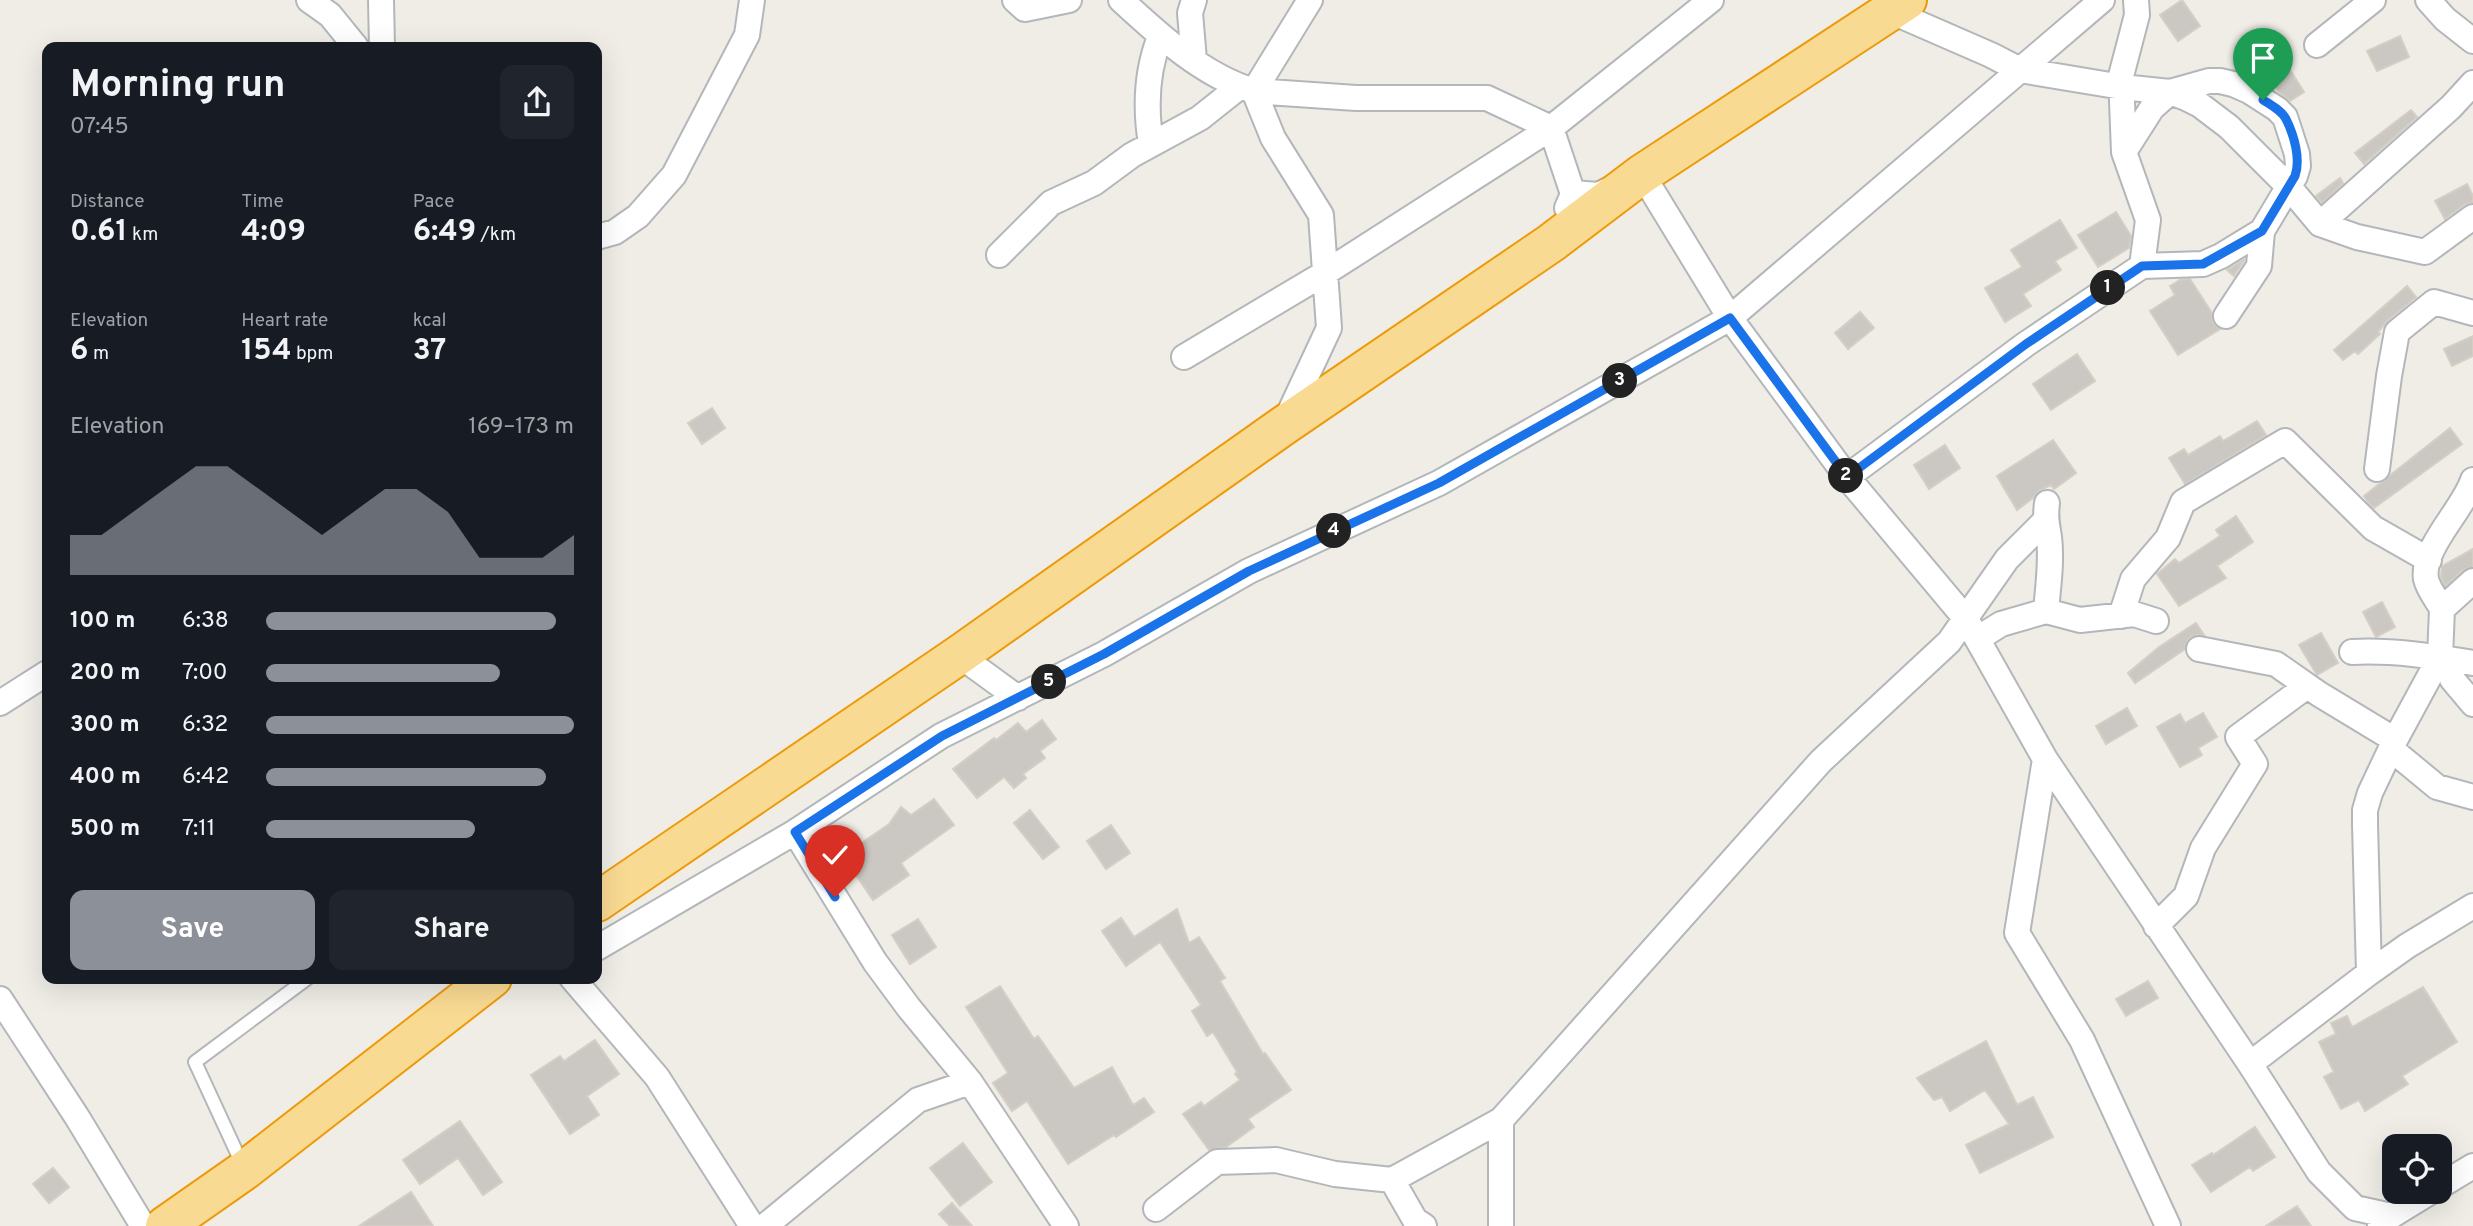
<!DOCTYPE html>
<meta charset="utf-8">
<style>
body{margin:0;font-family:Overpass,sans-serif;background:#20242c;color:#f1f3f6;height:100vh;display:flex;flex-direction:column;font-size:26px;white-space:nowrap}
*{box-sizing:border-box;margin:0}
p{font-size:23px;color:#9ea1a6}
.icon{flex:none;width:38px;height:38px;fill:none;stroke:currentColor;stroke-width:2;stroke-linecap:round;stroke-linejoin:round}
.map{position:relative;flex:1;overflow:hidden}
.side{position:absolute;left:42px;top:42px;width:560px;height:942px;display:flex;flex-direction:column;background:#171b24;border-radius:14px;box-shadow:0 7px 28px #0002}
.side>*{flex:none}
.tools{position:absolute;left:2382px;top:1134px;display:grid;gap:14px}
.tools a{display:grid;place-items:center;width:70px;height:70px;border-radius:14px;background:#171b24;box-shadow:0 7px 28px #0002;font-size:35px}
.pin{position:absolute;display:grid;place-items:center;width:60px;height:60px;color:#fff;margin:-72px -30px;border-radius:50% 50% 50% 0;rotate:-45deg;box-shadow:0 0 7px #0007}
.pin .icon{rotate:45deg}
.km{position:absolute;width:35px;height:35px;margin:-18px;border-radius:50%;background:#222;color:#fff;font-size:19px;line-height:35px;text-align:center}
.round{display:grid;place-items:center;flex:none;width:74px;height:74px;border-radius:14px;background:#20242c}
.head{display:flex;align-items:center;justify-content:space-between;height:119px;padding:0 28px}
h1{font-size:38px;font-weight:700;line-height:52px}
.metrics{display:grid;grid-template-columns:repeat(3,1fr);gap:10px;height:119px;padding:7px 28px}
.metrics div{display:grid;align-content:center}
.metrics b{font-size:30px;font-weight:700}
.metrics small{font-size:19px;font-weight:400}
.metrics p{font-size:19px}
.chart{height:196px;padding:14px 28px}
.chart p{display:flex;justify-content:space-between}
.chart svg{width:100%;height:126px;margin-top:7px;fill:#8c9099;opacity:.7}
.cta{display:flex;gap:14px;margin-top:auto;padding:14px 28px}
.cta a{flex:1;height:80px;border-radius:14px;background:#8c9099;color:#fff;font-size:28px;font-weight:700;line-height:80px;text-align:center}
.cta a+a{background:#20242c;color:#f1f3f6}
ul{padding:0 28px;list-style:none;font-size:23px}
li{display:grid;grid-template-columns:112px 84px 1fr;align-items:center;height:52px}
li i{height:18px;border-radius:9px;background:#8c9099}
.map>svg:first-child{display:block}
.building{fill:#cbc8c3;stroke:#d4cec4;stroke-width:2}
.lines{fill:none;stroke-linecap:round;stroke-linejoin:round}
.lane-casing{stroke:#b3b7ba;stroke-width:16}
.street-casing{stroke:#b3b7ba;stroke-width:28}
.highway-casing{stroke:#ed9a08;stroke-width:42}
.lane{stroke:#fff;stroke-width:12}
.street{stroke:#fff;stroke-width:24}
.highway{stroke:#f9da93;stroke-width:38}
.route-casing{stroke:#fff;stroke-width:14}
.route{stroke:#1a73e8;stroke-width:9}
</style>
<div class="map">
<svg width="2473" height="1226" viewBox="0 0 2473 1226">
<rect width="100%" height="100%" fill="#efede6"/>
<path class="building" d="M2182 0 2200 26 2178 41 2160 15Z
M2400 36 2409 57 2377 71 2367 51Z
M2287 65 2304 92 2290 101 2279 92 2269 77Z
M2411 110 2417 117 2364 164 2355 153Z
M2340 178 2343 183 2322 203 2316 196Z
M2467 184 2473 196V202L2464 205 2445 219 2435 201Z
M2116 212 2131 236 2129 248 2098 267 2078 235Z
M2060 220 2077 248 2055 261 2061 270 2023 294 2031 306 2005 322 1985 288 2022 267 2011 250Z
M2245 259 2234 276 2227 270 2229 269Z
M2190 279 2212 313 2213 323 2220 329 2178 355 2150 311 2175 295 2170 286 2180 280Z
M2407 286 2416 297 2388 320 2378 332 2380 334 2358 354 2355 351 2343 360 2334 350Z
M1860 312 1874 328 1848 349 1835 333Z
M2473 336V356L2452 366 2444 349Z
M2077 354 2095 381 2051 410 2033 384Z
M712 408 725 428 702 444 688 423Z
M2257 421 2266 435 2185 484 2169 458 2184 449 2188 455 2220 436 2223 441Z
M2450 428 2462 444 2374 508 2368 502 2364 496Z
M2053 440 2076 473 2054 489 2051 485 2040 490 2033 498 2017 510 1997 476Z
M1945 445 1960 468 1929 489 1914 465Z
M2236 516 2253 542 2217 566 2226 578 2179 606 2157 574 2175 559 2179 563 2220 536 2216 530Z
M2473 549V567L2463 570 2445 586 2441 577 2442 566Z
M2382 602 2395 627 2376 637 2363 612Z
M2196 623 2204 635H2195L2188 639 2185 649 2135 683 2128 673 2159 647Z
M2321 633 2338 663 2317 675 2299 645Z
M2127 708 2137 726 2106 744 2096 726Z
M2203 713 2217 737 2198 748 2202 755 2180 767 2157 727 2180 714 2185 723Z
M1042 720 1056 739 1040 751 1045 758 1023 774 1026 778 1014 788 1004 777 977 798 953 769 994 738 996 740 1018 723 1026 732Z
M934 799 954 825 901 863 909 875 873 900 843 856 889 824 901 807 911 815Z
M1030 810 1059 847 1043 859 1014 823Z
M1111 825 1130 853 1106 869 1087 841Z
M1177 909 1189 943 1199 937 1225 978 1220 981 1263 1054 1265 1053 1291 1090 1248 1119 1254 1127 1226 1147 1209 1150 1183 1114 1201 1102 1204 1106 1240 1080 1235 1074 1237 1072 1213 1032 1207 1036 1192 1011 1201 1005 1160 942 1126 966 1102 931 1121 918 1134 937Z
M918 919 936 947 910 964 892 935Z
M2148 981 2158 998 2126 1016 2116 999Z
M1000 986 1034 1039 1038 1036 1074 1088 1112 1067 1133 1105 1144 1098 1154 1112 1116 1137 1114 1135 1068 1164 1027 1101 1012 1111 993 1083 1008 1073 966 1007Z
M2423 987 2457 1042 2402 1076 2408 1084 2365 1111 2359 1100 2341 1109 2324 1077 2334 1072 2319 1042 2336 1034 2331 1023 2347 1016 2352 1027Z
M595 1040 619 1074 587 1096 599 1115 570 1134 531 1075 560 1056 564 1061Z
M1986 1041 2017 1105 2033 1097 2053 1137 1980 1173 1966 1145 2009 1124 1985 1090 1950 1111 1942 1097 1934 1100 1917 1078Z
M460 1121 502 1182 483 1195 458 1158 420 1184 403 1160Z
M2255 1127 2275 1157 2253 1171 2250 1167 2211 1192 2192 1165 2212 1153 2213 1155Z
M963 1143 992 1182 960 1206 930 1168Z
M53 1168 69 1187 49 1203 33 1184Z
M411 1192 433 1226H359Z
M952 1203 972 1226H950L939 1214Z
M2297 1206 2311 1226H2266Z"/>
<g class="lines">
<g class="lane-casing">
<path id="lane" d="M243 1166 195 1062 308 978"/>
</g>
<g class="street-casing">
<path id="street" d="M309 0 330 15 356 47
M381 0 382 47
M1015 0 1025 9 1069 0
M1121 0C1159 35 1203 76 1254 91L1356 98H1487L1551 128 1573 194 1567 208
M2428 0 2445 19 2473 41
M1890 11 1991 55 2020 70 2122 87 2170 92 2186 98 2200 105 2229 127 2289 187 2320 224 2357 237 2425 252 2473 217
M2317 45 2373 0
M1194 60 1190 13 1194 0
M1254 91 1273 138 1321 215 1329 328 1286 420
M1254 91 1310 0
M1151 144C1145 107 1146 72 1160 37
M2124 152 2152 108 2170 92 2209 81H2220L2233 84 2249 91 2277 109 2285 117 2297 154 2298 166 2295 176 2262 231 2221 256 2203 264 2142 266
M1573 193 1598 195 1642 174 1730 318 1847 477 1966 619 2045 759 2250 1064 2319 1172 2355 1208 2391 1216
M2320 224 2451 107 2473 83
M597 237 615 232 638 216 674 175 747 35 752 0
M999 255 1051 203 1094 183 1132 155 1200 118 1239 87
M2226 316 2259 266 2262 231
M1184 357 1325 273 1551 128 1711 0
M2377 469 2389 376 2397 332 2434 302 2473 313
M1847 477 2026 344 2142 266 2148 220 2124 152 2121 76 2137 15 2136 0
M2442 609C2438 601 2428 589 2426 579 2421 548 2463 510 2473 480
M2046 611C2048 587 2052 561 2049 537 2047 524 2045 518 2047 503
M2121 616 2133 579 2168 538 2183 502 2285 441 2373 528 2429 560
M1977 639 2001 624 2046 611 2080 620 2134 614 2156 621
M2199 649 2276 664 2319 694 2395 740
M2352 652C2393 650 2433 656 2473 663
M959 655 1018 698
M2449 659 2452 679 2473 704
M0 703 47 673
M2391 749 2437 787 2473 797
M2045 759 2017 933 2082 1040 2168 1226
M795 832 875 962 909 1008 970 1082
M2156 926 2186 896 2203 848 2255 764 2238 737 2307 686
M597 948 795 832 941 736 1104 654 1249 571 1439 483 1730 318 2102 0
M2369 973 2365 824V810L2370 793 2395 740 2440 657 2442 609 2473 581
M572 978 657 1077 752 1226
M0 999 77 1117 143 1226
M2250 1064 2369 973 2407 946 2473 906
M1392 1180 1415 1220 1424 1226
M2440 1186 2473 1166
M1156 1209 1217 1162 1276 1160 1335 1174 1392 1180 1501 1120
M765 1226 918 1100 970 1082 1066 1226
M1501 1226V1120L1821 761 1949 642 2007 559 2045 521
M2380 1226 2391 1216 2430 1192"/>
</g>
<g class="highway-casing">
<path id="highway" d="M597 902 959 655 1283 426 1551 243 1642 174 1907 0
M165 1226 245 1170 492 978"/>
</g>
<use href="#lane" class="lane"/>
<use href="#street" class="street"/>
<use href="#highway" class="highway"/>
</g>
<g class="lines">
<g class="route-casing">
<path id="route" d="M835 897 795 832 942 736 1104 654 1249 571 1439 483 1730 318 1847 477 2026 344 2142 266 2203 264 2262 231 2295 176C2301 159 2294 135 2286 119 2281 110 2271 105 2263 100"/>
</g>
<use href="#route" class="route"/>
</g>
</svg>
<div class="tools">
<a><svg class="icon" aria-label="locate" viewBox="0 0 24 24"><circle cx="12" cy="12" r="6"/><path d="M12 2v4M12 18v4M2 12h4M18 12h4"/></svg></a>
</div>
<div class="pin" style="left:2263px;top:100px;background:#1e9e55"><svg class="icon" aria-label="arrive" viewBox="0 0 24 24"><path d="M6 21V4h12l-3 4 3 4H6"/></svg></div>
<div class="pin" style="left:835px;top:897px;background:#d93025"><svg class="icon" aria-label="check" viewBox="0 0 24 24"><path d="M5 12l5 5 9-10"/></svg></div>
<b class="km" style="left:2108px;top:288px">1</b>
<b class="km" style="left:1846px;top:476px">2</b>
<b class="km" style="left:1620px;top:381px">3</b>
<b class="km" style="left:1334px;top:531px">4</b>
<b class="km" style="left:1049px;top:682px">5</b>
<section class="side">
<div class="head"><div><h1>Morning run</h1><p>07:45</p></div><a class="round"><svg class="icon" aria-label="share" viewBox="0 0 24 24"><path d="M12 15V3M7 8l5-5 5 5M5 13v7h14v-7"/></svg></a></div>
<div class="metrics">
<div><p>Distance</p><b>0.61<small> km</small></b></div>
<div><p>Time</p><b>4:09</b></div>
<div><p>Pace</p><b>6:49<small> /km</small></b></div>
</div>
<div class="metrics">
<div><p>Elevation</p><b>6<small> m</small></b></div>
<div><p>Heart rate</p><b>154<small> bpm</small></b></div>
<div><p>kcal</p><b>37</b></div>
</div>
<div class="chart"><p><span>Elevation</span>169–173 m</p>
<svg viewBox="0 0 160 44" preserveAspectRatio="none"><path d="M0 44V30L10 30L20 22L30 14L40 6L50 6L60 14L70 22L80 30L90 22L100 14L110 14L120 22L130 38L140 38L150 38L160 30V44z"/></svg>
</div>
<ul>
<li><b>100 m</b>6:38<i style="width:94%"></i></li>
<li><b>200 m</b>7:00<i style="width:76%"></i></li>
<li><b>300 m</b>6:32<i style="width:100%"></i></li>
<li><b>400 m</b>6:42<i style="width:91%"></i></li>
<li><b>500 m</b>7:11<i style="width:68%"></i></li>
</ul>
<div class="cta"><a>Save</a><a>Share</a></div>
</section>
</div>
